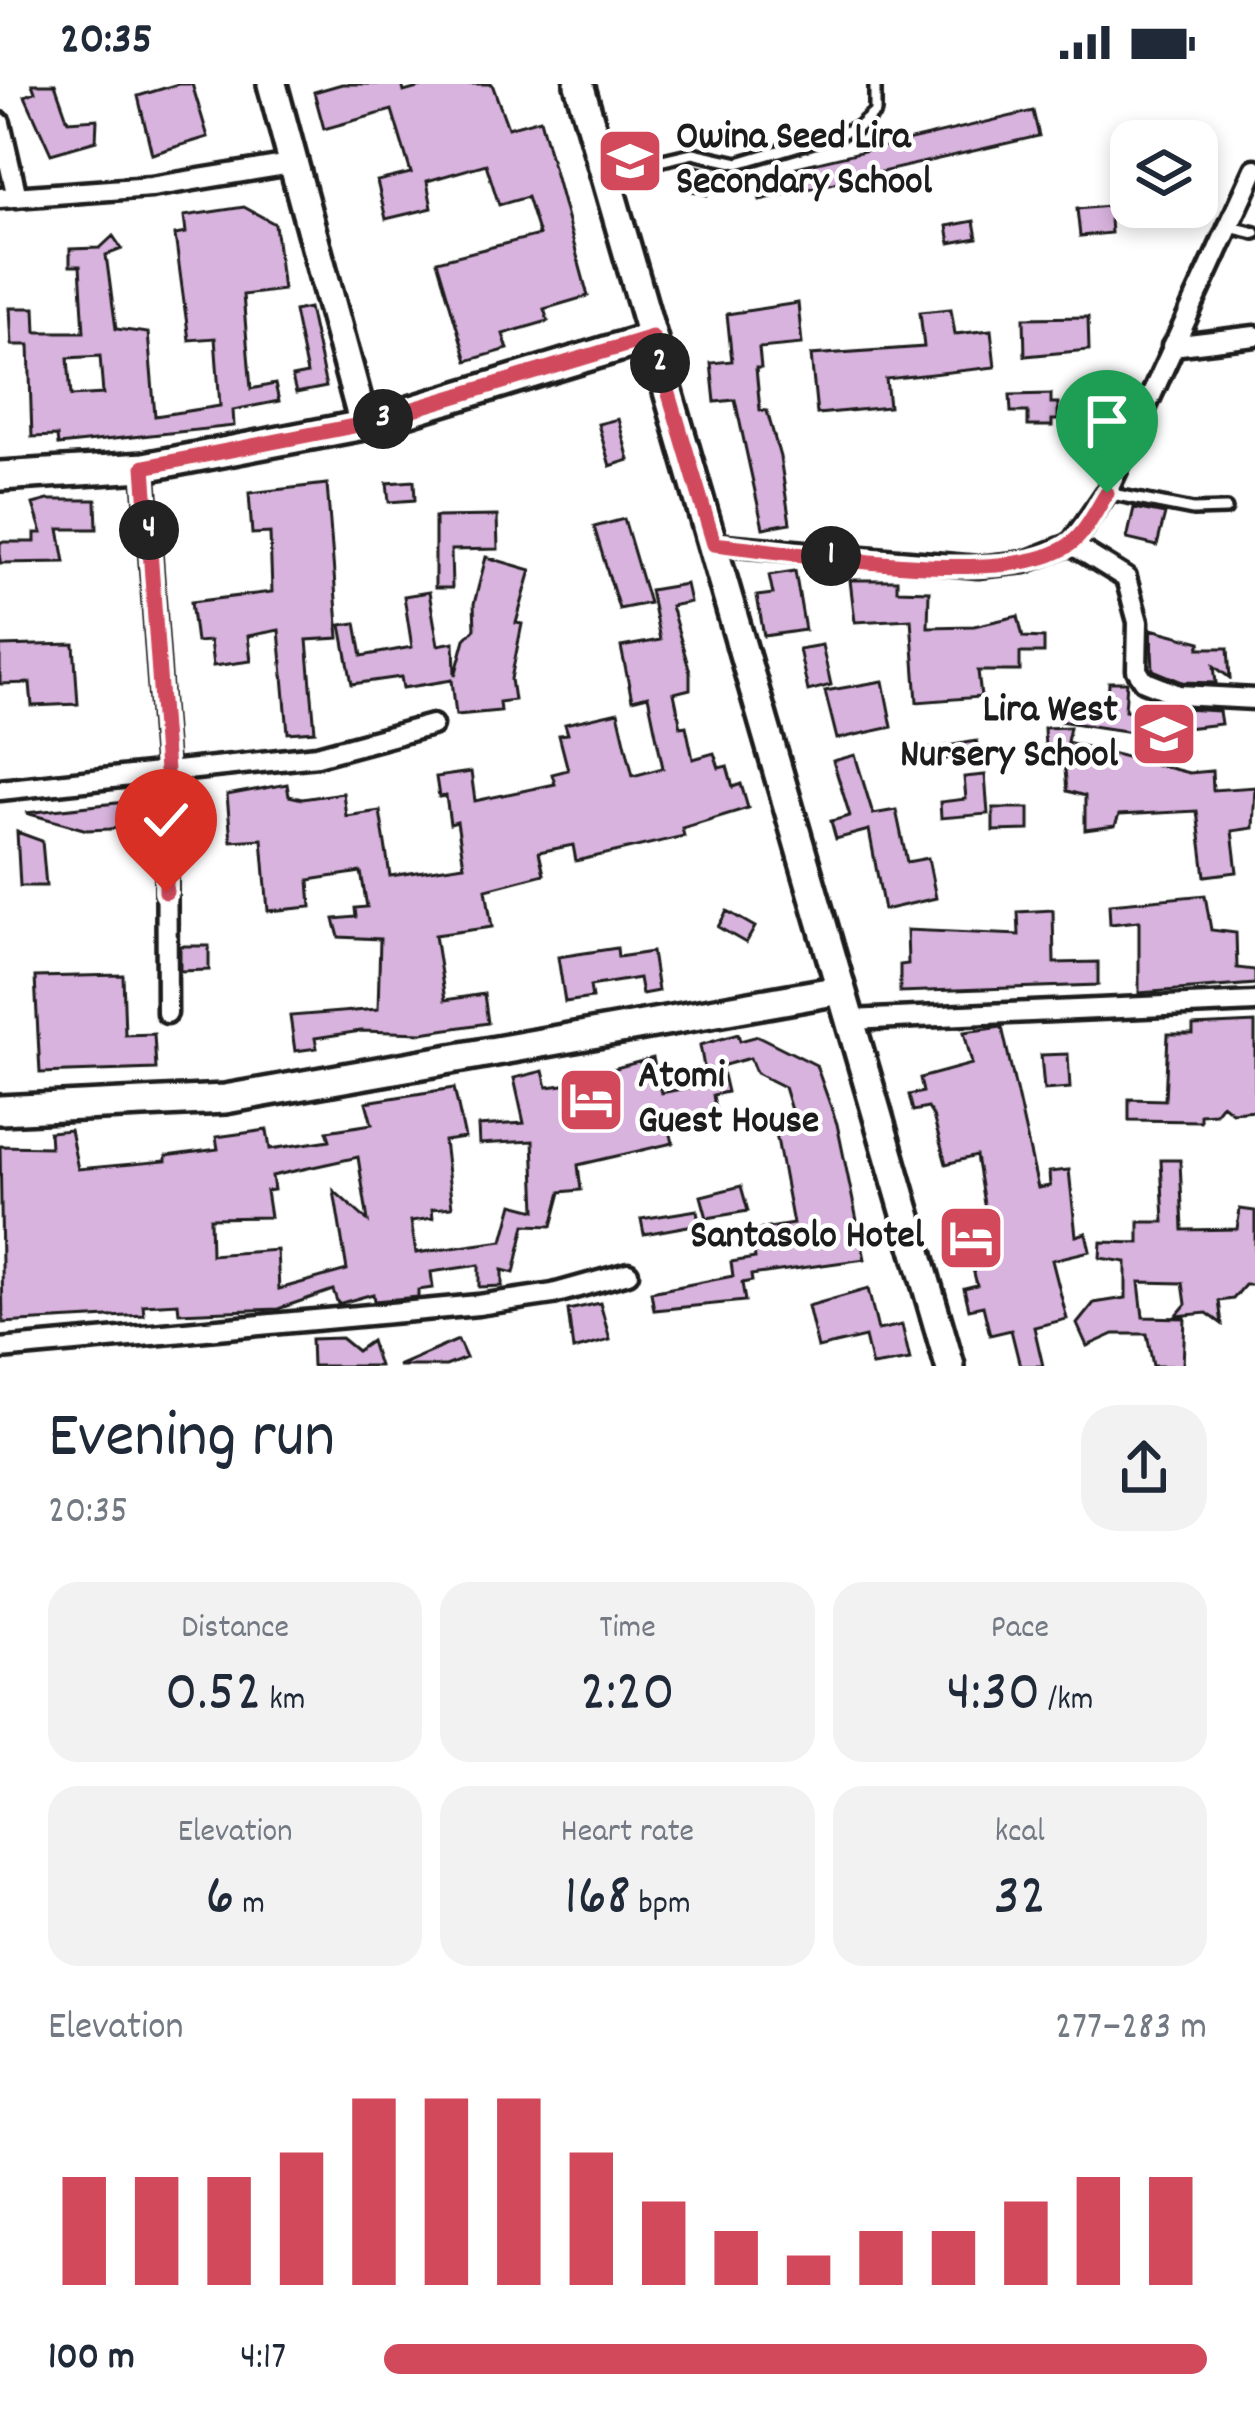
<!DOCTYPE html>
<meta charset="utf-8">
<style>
body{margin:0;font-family:Dekko,sans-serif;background:#f2f2f3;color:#1f2937;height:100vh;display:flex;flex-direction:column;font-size:45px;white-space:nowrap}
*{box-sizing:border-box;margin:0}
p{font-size:39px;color:#747a83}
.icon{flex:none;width:66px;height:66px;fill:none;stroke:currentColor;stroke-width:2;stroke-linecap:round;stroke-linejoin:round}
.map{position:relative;height:1282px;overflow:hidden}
.side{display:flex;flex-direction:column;background:#fff;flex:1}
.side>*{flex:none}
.controls{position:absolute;left:1110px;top:36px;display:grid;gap:24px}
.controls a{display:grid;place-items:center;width:108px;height:108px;border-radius:24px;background:#fff;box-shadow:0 6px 18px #0003;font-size:60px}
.pin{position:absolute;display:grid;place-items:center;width:102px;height:102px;color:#fff;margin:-123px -51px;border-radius:50% 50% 50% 0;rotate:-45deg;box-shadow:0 0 12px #0007}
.pin .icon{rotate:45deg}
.km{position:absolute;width:60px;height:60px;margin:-30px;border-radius:50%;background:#222;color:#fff;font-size:33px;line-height:60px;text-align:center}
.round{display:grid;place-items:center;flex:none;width:126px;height:126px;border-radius:36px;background:#f2f2f3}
.summary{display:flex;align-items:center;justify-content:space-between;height:204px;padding:0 48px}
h1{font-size:66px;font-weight:600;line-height:90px}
.metrics{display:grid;grid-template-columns:repeat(3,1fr);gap:18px;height:204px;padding:12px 48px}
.metrics div{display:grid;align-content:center;border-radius:30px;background:#f2f2f3;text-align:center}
.metrics b{font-size:60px;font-weight:600}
.metrics small{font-size:33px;font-weight:400}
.metrics p{font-size:33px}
.chart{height:336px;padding:24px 48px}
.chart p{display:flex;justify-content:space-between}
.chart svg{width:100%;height:216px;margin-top:12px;stroke:#d1495b;stroke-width:6}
ul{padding:0 48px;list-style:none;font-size:39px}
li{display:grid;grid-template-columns:192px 144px 1fr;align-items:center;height:90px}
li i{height:30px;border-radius:15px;background:#d1495b}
.status{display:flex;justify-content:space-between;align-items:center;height:84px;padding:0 60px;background:#fff;direction:ltr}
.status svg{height:33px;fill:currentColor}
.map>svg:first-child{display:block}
.building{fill:#d8b3dd;stroke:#1c1c1c;stroke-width:3;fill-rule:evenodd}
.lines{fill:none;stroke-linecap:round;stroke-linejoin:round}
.lane-casing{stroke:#1c1c1c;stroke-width:18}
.street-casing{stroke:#1c1c1c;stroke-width:27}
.secondary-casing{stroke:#1c1c1c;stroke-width:36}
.lane{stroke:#fff;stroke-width:9}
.street{stroke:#fff;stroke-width:18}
.secondary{stroke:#fff;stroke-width:27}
.route-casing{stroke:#fff;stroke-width:24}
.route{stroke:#d1495b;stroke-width:15}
.labels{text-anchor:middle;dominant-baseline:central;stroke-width:9;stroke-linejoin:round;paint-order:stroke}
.poi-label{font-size:39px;font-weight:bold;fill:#1c1c1c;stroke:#fff;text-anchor:start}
</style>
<div class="status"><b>20:35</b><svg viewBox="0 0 49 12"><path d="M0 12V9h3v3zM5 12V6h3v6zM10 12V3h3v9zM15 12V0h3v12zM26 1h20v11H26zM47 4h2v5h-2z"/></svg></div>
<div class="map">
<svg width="1255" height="1282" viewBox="0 0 1255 1282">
<rect width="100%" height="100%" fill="#fff"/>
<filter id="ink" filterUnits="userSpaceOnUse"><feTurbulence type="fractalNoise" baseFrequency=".00833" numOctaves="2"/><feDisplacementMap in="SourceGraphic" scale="24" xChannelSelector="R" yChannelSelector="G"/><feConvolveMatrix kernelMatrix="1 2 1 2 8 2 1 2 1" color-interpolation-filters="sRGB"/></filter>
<g filter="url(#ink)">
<path class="building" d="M32 0H55L68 37 97 35 96 57 51 70 25 12 35 8Z
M178 0H192L208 53 152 70 138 12Z
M342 0H402L404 8 432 0H492L508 44 540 35 588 212 544 225 548 237 503 250 508 265 467 277 437 177 539 151 527 113 499 121 486 80 427 97 432 124 386 135 377 97 411 89 392 26 324 45 314 8Z
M1033 27 1039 52 760 116 754 93Z
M687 80 715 86 707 111 680 104Z
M1109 122 1111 149 1080 152 1077 125Z
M244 123 275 140 283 206 243 211 251 305 275 300 279 317 233 326 234 342 58 361 57 352 32 353 29 261H12L10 224H35L36 248H84L80 182H70V165L100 164 113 152 122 165 106 171 116 245 148 249 155 332 220 322 215 254 189 256 175 151 186 149 184 132ZM100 272 103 310 71 312 68 274Z
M974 137 977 154 950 159 947 142Z
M798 219 802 260 759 264 761 284H756L760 326 767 327 780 373 790 439 763 444 735 316 715 318 711 279 732 277 727 230Z
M309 224 326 303 296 309 292 293 307 290 294 227Z
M951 225 955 250 991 246 995 283 886 295 889 323 817 330 811 271 924 263 920 228Z
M1088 233 1089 266 1025 272 1024 234Z
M1051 310V319H1058V336H1052V342H1028V328H1011L1010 311Z
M618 335 629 376 610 382 598 340Z
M414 397 415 416 389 418 387 399Z
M327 400 339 554 307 556 315 647 288 649 279 546 248 552 251 577 213 582 210 557 196 558 191 518 272 508 270 449 252 450 249 409Z
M48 416H96L97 445H59L65 478 0 479V458H35V449H42L33 420Z
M1134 424 1165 430 1157 462 1127 455Z
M497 432 498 465 451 466 452 504H435V433Z
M624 435 649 519 619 525 594 443Z
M486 473 531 486 516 539 522 540 511 595 514 616 499 618 500 627 456 631 452 596 403 604 401 593 352 600 341 541 356 539 362 572 412 563 404 512 429 508 438 561 454 558 455 592 465 555 475 545 474 520Z
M795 487 805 546 764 552 757 512 773 510 769 491Z
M850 496H897V506L929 507 928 543 974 542 1018 532 1023 553 1044 554V569H1020V587H978L981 613 917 618 911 535 855 538Z
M686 500 690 518 671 522 690 588V605L674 609 681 643 686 642 693 675 714 669 719 684 727 682 733 703 741 700 748 724 682 744 684 752 576 777 573 761 539 768 544 790 486 805 492 843 435 851 445 916 484 910 488 939 422 949 361 947 315 954 317 964 295 967 290 932 378 925 380 855 339 853 334 835 356 833 355 824 367 823 361 788 309 796 311 823 268 827 262 755 231 757 227 711 287 700 289 712 302 715 343 709 346 732 380 727 390 792 464 781 457 738 450 740 446 712 439 713 436 693 471 688 475 717 555 700 552 690 568 686 559 651 568 650 565 640 618 628 633 692 663 684 648 612 632 616 621 563 660 556 650 506Z
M1151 545 1201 558 1199 564H1228L1230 594 1214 582 1216 599 1182 598 1153 586Z
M74 560 78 620 32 622 30 599 0 600V562Z
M822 561 831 601 808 607 799 565Z
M883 597 892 643 837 655 825 607Z
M1109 598H1127L1125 626 1173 635 1171 654 1059 637 1062 620 1108 624Z
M1183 625 1219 627 1221 640 1185 644Z
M1070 643 1067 658 1189 689 1212 687 1213 706 1255 703 1253 744 1232 747 1237 788 1205 792 1197 727 1119 731 1115 742 1085 746V712L1067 707 1063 665H1045L1044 644Z
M977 657 978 664 929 681 924 666Z
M855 671 873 730 896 726 907 778 928 774 936 814 884 826 869 746 836 755 831 737 850 732 833 677Z
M985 691 988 730 941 734 940 718 966 715 964 693Z
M153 715V739L110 745 87 746 26 729Z
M993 724H1029V746L993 747Z
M17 748 42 757 46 802H20Z
M1205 811 1211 846 1236 849 1237 884 1255 886V900L1139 909V837L1110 840 1109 820Z
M1053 826 1054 879 1098 878V901L900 908V881L908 880 907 846 1019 851 1018 828Z
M727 827 755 843 746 859 718 843Z
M180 862H209V886L180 887Z
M617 864 618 873 652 868 658 907 642 910 639 894 590 902 592 914 565 918 558 873Z
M123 891 125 951 154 950 156 985 40 989 35 893Z
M1255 939V1026L1232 1028 1222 1020 1215 1029 1200 1030V1037L1129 1036V1015L1165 1016 1168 950H1193V942Z
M1002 943 1038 1104 1050 1102 1049 1088 1069 1086 1076 1152 1086 1149 1090 1167 1052 1176 1067 1235 1034 1243 1043 1282H1020L1011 1246 990 1251 983 1222 969 1225 964 1204 977 1201 961 1138 986 1132 976 1072 946 1080 933 1032 928 1024 913 1027 909 1011 923 1008 920 994 972 980 964 948Z
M738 950 740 957 758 952 816 981 837 1040 865 1175 751 1191 752 1197 742 1199 745 1217 654 1226 651 1208 733 1192 731 1178 755 1174 751 1147 793 1140 776 1049 797 1046 784 1003 756 989 750 974 721 982 727 1008 713 1011 716 1029 668 1038 673 1059 578 1081 581 1106 561 1108 552 1142 525 1141 514 1189 502 1186V1202L479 1203V1181L431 1188 433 1204 418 1206V1213L374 1217 373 1210 338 1220 333 1206 278 1225 179 1229 178 1219 143 1221 144 1231 3 1239 0 1062 50 1063 49 1048 70 1046 78 1085 166 1077V1072L218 1065 216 1053 267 1046 270 1065 330 1056 327 1047 372 1040 366 1018 454 1004 465 1054 444 1057 452 1123 432 1125 433 1134 411 1137 416 1169 503 1157 513 1120 536 1126 533 1057 479 1060 478 1042 524 1039 514 994 543 987 547 1003 579 999 578 994 653 974 661 1009 707 1000 700 961ZM358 1073 368 1137 334 1107 347 1186 279 1205 277 1166 211 1171 210 1134 270 1133 266 1107 274 1106 272 1092Z
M1068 970 1070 1004 1044 1006 1041 971Z
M1161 1076H1180L1183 1146 1237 1145 1240 1125 1255 1127V1201H1245L1233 1215 1219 1217 1222 1240 1207 1229 1176 1232 1186 1220 1183 1199 1139 1198 1143 1233 1185 1234 1183 1282H1153L1147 1250H1114L1087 1262 1077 1240 1094 1219 1126 1214V1178L1100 1174 1101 1158 1139 1159V1138H1164Z
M741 1102 748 1127 707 1134 701 1112Z
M697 1126 699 1140 644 1150 641 1135Z
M868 1205 878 1246 902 1241 910 1276 872 1282 865 1253 818 1264 808 1222Z
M600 1219 610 1256 573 1266 568 1226Z
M341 1254 357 1267 371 1257 379 1282H312L311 1255Z
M458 1256 466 1274 446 1282H398Z"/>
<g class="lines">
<g class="lane-casing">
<path id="lane" d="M611 88 693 69 738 79 857 44 875 28V0
M1230 143 1255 149
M1107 409 1193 426 1226 425"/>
</g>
<g class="street-casing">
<path id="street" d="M0 39 17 113
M0 114 151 103 297 79
M1172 262 1255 252
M144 383 166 687 167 929
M714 460 978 483 1025 478 1071 460 1107 408 1255 85
M1071 460 1126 494 1138 538 1137 586 1144 597 1179 611 1255 615
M0 706 317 672 432 641
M850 936 1255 918
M0 1265 478 1221 553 1210 628 1189"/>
</g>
<g class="secondary-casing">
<path id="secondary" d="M272 0 364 341
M579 0 950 1282
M0 392 144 383 364 341 652 253
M0 1026 225 1015 840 906"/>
</g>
<use href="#lane" class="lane"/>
<use href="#street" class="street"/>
<use href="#secondary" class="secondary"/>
</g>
</g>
<g class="lines" filter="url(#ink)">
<g class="route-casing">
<path id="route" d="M166 808V687L144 383 364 340 652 253 714 460C793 468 1008 506 1069 461 1086 449 1096 426 1107 409"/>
</g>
<use href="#route" class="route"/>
</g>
<defs>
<g id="school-square" transform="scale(3.45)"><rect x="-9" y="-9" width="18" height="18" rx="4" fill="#d1495b" stroke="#fff"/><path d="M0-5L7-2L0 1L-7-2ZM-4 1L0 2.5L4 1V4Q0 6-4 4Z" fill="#fff"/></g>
<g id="hotel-square" transform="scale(3.45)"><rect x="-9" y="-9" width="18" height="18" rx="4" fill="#d1495b" stroke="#fff"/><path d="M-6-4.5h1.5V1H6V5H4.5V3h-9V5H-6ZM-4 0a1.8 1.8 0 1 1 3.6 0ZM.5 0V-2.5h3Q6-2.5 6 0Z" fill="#fff"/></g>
</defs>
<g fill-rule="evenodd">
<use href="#school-square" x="630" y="77"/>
<use href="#school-square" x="1164" y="650"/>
<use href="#hotel-square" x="591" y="1016"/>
<use href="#hotel-square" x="971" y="1154"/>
</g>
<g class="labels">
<g class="poi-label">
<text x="676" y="55">Owina Seed Lira<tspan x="676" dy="45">Secondary School</tspan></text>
<text x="1118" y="628" text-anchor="end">Lira West<tspan x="1118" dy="45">Nursery School</tspan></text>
<text x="638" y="994">Atomi<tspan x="638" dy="45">Guest House</tspan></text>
<text x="924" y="1154" text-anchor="end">Santasolo Hotel</text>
</g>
</g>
</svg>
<div class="controls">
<a><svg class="icon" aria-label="layers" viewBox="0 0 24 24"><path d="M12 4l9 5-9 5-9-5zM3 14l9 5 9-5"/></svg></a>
</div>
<div class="pin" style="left:1107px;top:409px;background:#1e9e55"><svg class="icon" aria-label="arrive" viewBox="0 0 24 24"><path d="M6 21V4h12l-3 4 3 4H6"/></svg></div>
<div class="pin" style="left:166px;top:808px;background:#d93025"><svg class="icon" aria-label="check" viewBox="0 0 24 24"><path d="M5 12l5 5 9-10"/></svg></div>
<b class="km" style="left:831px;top:472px">1</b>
<b class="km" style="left:660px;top:279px">2</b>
<b class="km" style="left:383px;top:335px">3</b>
<b class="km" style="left:149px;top:446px">4</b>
</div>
<section class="side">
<div class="summary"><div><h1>Evening run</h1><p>20:35</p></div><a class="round"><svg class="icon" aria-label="share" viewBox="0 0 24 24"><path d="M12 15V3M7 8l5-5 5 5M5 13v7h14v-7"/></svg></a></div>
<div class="metrics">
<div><p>Distance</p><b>0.52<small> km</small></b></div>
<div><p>Time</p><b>2:20</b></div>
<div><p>Pace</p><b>4:30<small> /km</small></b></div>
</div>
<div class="metrics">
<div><p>Elevation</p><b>6<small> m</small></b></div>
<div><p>Heart rate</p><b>168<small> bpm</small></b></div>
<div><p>kcal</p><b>32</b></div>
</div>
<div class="chart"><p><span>Elevation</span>277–283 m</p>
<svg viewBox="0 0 160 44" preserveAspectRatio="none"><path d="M5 44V22M15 44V22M25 44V22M35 44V17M45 44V6M55 44V6M65 44V6M75 44V17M85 44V27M95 44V33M105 44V38M115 44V33M125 44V33M135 44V27M145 44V22M155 44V22"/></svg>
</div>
<ul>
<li><b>100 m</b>4:17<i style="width:100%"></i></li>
</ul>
</section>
